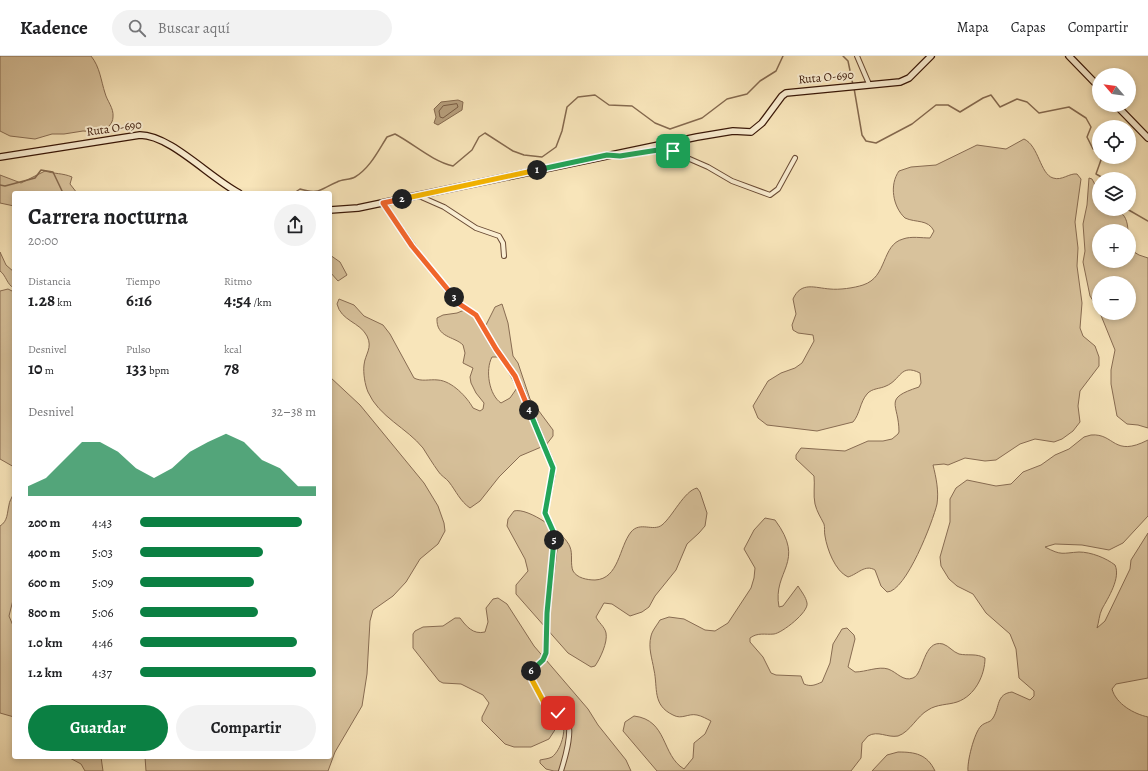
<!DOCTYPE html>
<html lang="es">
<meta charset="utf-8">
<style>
body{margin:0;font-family:Alegreya,serif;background:#f2f2f2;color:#202124;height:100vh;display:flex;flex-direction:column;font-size:15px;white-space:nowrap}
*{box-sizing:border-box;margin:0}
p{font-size:13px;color:#757577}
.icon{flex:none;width:22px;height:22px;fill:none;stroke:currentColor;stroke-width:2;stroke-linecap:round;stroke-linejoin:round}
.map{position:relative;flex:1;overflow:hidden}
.sheet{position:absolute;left:12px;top:135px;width:320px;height:568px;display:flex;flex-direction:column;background:#fff;border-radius:4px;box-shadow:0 2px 6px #0003}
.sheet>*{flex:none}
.needle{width:26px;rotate:298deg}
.controls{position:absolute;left:1092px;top:12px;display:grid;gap:8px}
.controls a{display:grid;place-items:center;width:44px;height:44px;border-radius:50%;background:#fff;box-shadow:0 2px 6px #0003;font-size:20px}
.pin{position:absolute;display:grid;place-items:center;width:34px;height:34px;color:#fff;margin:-17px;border-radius:8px;box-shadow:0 2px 6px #0006}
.km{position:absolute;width:20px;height:20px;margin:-10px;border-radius:50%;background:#222;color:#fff;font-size:11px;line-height:20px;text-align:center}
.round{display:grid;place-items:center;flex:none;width:42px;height:42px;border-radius:21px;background:#f2f2f2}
.overview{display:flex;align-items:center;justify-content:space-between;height:68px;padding:0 16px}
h1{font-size:22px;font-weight:700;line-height:30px}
.figures{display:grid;grid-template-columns:repeat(3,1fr);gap:6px;height:68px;padding:4px 16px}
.figures div{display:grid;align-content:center}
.figures b{font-size:17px;font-weight:700}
.figures small{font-size:11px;font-weight:400}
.figures p{font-size:11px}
.chart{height:112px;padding:8px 16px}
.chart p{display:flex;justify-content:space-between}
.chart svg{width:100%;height:72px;margin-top:4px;fill:#0b8043;opacity:.7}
.cta{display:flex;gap:8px;margin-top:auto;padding:8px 16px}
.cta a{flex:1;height:46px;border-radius:24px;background:#0b8043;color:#fff;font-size:16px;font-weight:700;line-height:46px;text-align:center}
.cta a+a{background:#f2f2f2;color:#202124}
ul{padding:0 16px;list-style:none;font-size:13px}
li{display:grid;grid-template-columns:64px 48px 1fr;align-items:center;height:30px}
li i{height:10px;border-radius:5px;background:#0b8043}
header{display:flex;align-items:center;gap:24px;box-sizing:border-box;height:56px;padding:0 20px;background:#fff;border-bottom:1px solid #e0e0e0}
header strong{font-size:19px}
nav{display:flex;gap:22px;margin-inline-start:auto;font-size:14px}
.search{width:280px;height:36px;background:#f2f2f2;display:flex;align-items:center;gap:10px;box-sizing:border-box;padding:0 14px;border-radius:22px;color:#757577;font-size:15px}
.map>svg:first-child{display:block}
.green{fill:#d8c29c;stroke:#886c52;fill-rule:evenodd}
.water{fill:#b79f7d;stroke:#85694e}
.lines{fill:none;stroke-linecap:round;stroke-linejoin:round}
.shore{stroke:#785b42;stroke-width:1}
.stream{stroke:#85694e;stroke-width:1.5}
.street-casing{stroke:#694a34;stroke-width:6}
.secondary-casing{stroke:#391707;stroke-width:8}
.street{stroke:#faeed2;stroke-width:4}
.secondary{stroke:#faeed2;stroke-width:5.5}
.split-1-casing{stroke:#fff;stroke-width:8}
.split-2-casing{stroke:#fff;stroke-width:8}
.split-3-casing{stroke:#fff;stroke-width:8}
.split-4-casing{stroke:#fff;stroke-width:8}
.split-5-casing{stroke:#fff;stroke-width:8}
.split-6-casing{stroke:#fff;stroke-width:8}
.split-7-casing{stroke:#fff;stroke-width:8}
.split-1{stroke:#22a559;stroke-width:5}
.split-2{stroke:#f5b400;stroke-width:5}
.split-3{stroke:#f0652b;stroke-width:5}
.split-4{stroke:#f0652b;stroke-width:5}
.split-5{stroke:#22a559;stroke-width:5}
.split-6{stroke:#22a559;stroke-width:5}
.split-7{stroke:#f5b400;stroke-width:5}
.labels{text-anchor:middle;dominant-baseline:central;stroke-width:4;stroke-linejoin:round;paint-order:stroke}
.street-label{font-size:12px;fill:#391707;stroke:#faeed2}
</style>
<header>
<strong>Kadence</strong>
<div class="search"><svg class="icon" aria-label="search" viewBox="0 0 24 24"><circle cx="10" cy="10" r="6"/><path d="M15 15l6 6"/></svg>Buscar aquí</div>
<nav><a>Mapa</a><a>Capas</a><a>Compartir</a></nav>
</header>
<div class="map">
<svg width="1148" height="715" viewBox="0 0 1148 715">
<rect width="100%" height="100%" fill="#f8e5ba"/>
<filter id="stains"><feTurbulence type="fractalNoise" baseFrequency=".005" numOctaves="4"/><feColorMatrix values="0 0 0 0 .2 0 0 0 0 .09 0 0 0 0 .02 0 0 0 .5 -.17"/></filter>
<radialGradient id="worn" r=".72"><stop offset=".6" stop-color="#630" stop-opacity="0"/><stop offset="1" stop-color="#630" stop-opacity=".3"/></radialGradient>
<path class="green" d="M0 0H91C100 11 101 25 105 37 107 45 114 52 113 61 113 68 106 74 100 76L83 75 64 78H52L35 83 10 80 0 75Z
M1024 83C1039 90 1040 118 1053 122 1062 125 1069 117 1077 118L1081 123 1075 166 1078 192 1077 210 1082 247 1080 272 1083 280 1095 290 1099 301V310L1080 335 1078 350 1080 366 1073 375 1062 383 1054 386 1035 383 1020 388 996 404 985 405 965 402 948 409 944 408 933 409C936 421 939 435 937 448 933 465 906 536 887 536L881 530 875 514C865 508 858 518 848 521 835 515 827 493 825 480 824 476 825 471 824 468 820 460 817 456 815 448 813 439 815 429 814 420L796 403V399L801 392 845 395 868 385H883L892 383 898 378 899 376C899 347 882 343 919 331L921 327 920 317C900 307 901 324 886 330 880 333 872 332 867 338 860 346 860 358 853 366L817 375 767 369 758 362 753 350 768 325 781 317 795 312 802 307 814 285 813 279 798 277 793 274 792 269 796 258 793 243C801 225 815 232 830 233 839 234 854 232 863 229 888 221 881 189 903 183 911 180 922 182 930 182L934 175C928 163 916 167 905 162 893 151 889 129 899 115L911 111 936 109 977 89 1006 93Z
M45 115C54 118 63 117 72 121L70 128 77 137H14V150L0 147V119L21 127Z
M1089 122 1092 123 1099 136V153C1117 153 1127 154 1128 175H1099V205H1129V193L1139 199 1148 202V372L1138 369 1127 368 1117 360 1111 328V314L1115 294 1100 257H1129V227H1099V254L1090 240 1083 206 1085 195 1083 168 1087 149Z
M0 196 6 209 14 216V232C7 229 6 219 0 215Z
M330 199 340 206 347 219 338 225 330 216Z
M8 233 14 236V411L0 403V235Z
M339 243 354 249 364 260 383 269 390 278 414 322C422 326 429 323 438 324 452 325 467 341 473 352L480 355 483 353 484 347 476 337 471 327 470 321 473 312 463 307 465 297 463 289C454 280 436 282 437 262L443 259 457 257 467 253 471 256 481 268 486 269 495 251 502 248 508 267 513 300 518 307 530 343 553 374V380L546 389 520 400 499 421 480 445 470 452C460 445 456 435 449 426 446 422 441 420 438 415 433 408 428 400 423 392 407 372 379 361 368 336 365 329 363 317 364 309 365 298 373 292 367 280 360 266 341 265 337 248ZM492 301H497L503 306 517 332 510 342 501 347C489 339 485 314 492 301Z
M330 321 360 349 424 427 438 450 444 467 445 475 438 488 420 503 406 526 393 540 373 554 370 565 367 618 362 650 335 696 328 715H146L145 701H330Z
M1091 379C1115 377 1113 402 1148 384V460L1123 487 1109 494 1082 489 1055 488 1045 491C1062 500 1062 497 1079 496 1091 496 1106 502 1115 509 1121 522 1108 542 1102 553 1099 559 1099 566 1097 572L1105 565 1130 513 1131 504 1148 477V622L1116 628 1112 633C1116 648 1134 658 1148 661V715H968C967 706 974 677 981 670 985 666 990 667 993 662 1000 651 996 638 1012 636L1030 644 1034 640V635L1019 622 1016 593 1010 578 986 557 973 538 957 530 949 523 941 510 940 501 950 466V443L956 432 967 424 996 430 1011 428 1023 416 1041 409 1055 399 1069 393 1084 381Z
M697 432 700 436 707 457 705 470 699 477 687 488 676 514 655 540 649 551 642 556 630 560 612 548 604 547 596 561C598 566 605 571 606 577 608 586 600 603 595 610L591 611 568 597 516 538V529L528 515 525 503 507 470 508 463 514 455C528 451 565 477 570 491 573 498 570 508 573 515 577 522 587 524 595 524 619 523 619 491 631 476 640 465 653 476 662 469 673 460 684 435 697 432Z
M14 437V540L9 560 14 572V661L0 657V470C8 465 7 457 9 449 9 446 12 441 14 437Z
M765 462 775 464C807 507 772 514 779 551L783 550 798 530C801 535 806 541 807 547 809 556 782 577 774 578 765 579 758 576 750 582V586L763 601 771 617 776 619 801 620 804 628C811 631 815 629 822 626L830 607 833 588 842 573 847 572 854 579 855 583 848 611 855 616C866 616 878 610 888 613 897 616 903 626 913 622 924 618 923 583 943 588 949 590 953 596 959 598 968 600 976 597 985 602 985 619 975 640 957 646 948 649 937 648 928 654 917 660 910 676 898 680 887 682 878 674 868 680L862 687 861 702 851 715H657L623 675 625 666 634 660C668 664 661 699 684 713L693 702 694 687 705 678 711 665C707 663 702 660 697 659 688 657 682 664 673 659 652 649 658 632 654 614 652 602 648 592 651 580 652 575 657 569 660 564L669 561 684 563 705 574 715 575 728 567 751 532 754 522 755 512 744 493 754 474Z
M498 542 507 548 534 590 588 653 598 669 626 704 631 715H554L546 713 540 707V704C544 703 548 703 552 701 561 694 567 674 562 663L549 683 531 691H514L505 688 482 665V661L489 647 483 639 461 628 443 627 439 625 413 592V578L415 575 423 571 443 570 455 562H460C466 570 473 579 485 576L488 566 486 552 493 543Z
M898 696C915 696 927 698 935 715H872L887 699Z
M68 701H101L103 715H85L81 708Z"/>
<path class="water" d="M458 44 463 46 462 54 438 69 434 67 436 61 434 53 441 46Z"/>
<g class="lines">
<path class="shore" d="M457 48 458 51 443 62 440 61 439 55 443 50Z"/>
<path class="stream" d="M843 0 848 5 853 29
M854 32 862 79 866 85 876 87 912 68 936 49H948L960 56 983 42 991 39 1000 51 1017 43 1027 46 1039 57 1069 51 1086 62 1091 71 1087 81 1093 93 1099 95
M1102 101 1096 118 1105 123
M0 129 5 130 35 122 41 114 53 116 63 137
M294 137 300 133C320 139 320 133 337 126 342 123 350 124 355 121 370 112 378 95 387 81L395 78C414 88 432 105 453 110L472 94 479 81 485 77 513 95 524 99 542 101 556 91 562 75 567 51 578 41 595 39 609 49 632 50 655 67 670 73 702 62 727 43 747 38 760 25 776 15 783 0
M1127 153 1148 165"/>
<g class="street-casing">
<path id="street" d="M857 0 869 28
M615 100 658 94H669L708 111 732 125 770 139 778 133 795 102
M419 140 444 151 476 172 499 180 503 187 504 200
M383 147 423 204 458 247 476 259 495 293 509 310 521 332 552 408 553 417 545 457 553 475 555 489 547 557 546 597 543 603 530 615 532 624 548 654C553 656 561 656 565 660 575 671 565 702 561 715"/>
</g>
<g class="secondary-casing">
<path id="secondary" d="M1069 0 1099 31
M1116 49 1148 82
M0 101 140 79C170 79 210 122 239 137
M330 154 358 152 697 81 733 75 751 76 762 67 782 40 786 37 900 26 909 22 931 0"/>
</g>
<use href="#street" class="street"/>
<use href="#secondary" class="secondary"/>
</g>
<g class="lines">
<g class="split-1-casing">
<path id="split-1" d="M537 114 607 99 620 100 658 94 673 95"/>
</g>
<g class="split-2-casing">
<path id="split-2" d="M402 143 537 114"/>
</g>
<g class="split-3-casing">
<path id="split-3" d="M402 143 383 147 412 190 454 241"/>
</g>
<g class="split-4-casing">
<path id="split-4" d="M454 241 458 247 476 259 496 293 515 320 529 354"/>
</g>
<g class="split-5-casing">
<path id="split-5" d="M529 354 553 412 545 457 553 475 554 484"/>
</g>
<g class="split-6-casing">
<path id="split-6" d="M531 615 543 604 546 597 547 557 554 484"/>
</g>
<g class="split-7-casing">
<path id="split-7" d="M531 615 532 624 548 654 558 657"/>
</g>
<use href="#split-1" class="split-1"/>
<use href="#split-2" class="split-2"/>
<use href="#split-3" class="split-3"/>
<use href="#split-4" class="split-4"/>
<use href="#split-5" class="split-5"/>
<use href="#split-6" class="split-6"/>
<use href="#split-7" class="split-7"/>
</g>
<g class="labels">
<g class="street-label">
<text transform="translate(826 21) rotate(-5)">Ruta O-690</text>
<text transform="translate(114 72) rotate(-8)">Ruta O-690</text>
</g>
</g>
<rect width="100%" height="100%" filter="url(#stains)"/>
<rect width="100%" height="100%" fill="url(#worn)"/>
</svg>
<div class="controls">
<a><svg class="needle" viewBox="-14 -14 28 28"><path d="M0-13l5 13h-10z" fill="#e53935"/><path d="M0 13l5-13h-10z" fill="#757577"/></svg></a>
<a><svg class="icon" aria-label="locate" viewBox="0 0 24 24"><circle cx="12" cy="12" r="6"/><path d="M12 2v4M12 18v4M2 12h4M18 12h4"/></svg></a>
<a><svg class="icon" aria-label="layers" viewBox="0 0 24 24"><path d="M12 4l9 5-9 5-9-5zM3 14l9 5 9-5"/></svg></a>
<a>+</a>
<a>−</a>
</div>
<div class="pin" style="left:673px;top:95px;background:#1e9e55"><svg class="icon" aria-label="arrive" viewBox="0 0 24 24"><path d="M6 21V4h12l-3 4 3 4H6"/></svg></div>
<div class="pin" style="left:558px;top:657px;background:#d93025"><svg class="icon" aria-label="check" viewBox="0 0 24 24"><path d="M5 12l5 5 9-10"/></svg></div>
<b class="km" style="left:537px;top:114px">1</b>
<b class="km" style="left:402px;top:143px">2</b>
<b class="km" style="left:454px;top:241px">3</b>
<b class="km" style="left:529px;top:354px">4</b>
<b class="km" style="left:554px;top:484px">5</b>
<b class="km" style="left:531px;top:615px">6</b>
<section class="sheet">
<div class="overview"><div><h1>Carrera nocturna</h1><p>20:00</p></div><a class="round"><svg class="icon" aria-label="share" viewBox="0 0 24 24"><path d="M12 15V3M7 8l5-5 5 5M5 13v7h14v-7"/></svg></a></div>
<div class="figures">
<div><p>Distancia</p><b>1.28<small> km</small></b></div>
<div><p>Tiempo</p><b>6:16</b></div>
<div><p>Ritmo</p><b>4:54<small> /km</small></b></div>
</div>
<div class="figures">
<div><p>Desnivel</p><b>10<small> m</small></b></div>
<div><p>Pulso</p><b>133<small> bpm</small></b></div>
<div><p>kcal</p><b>78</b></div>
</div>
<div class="chart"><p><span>Desnivel</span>32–38 m</p>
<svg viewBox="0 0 160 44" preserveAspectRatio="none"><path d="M0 44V38L10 33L20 22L30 11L40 11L50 17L60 27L70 33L80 27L90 17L100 11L110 6L120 11L130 22L140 27L150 38L160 38V44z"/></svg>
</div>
<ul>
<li><b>200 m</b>4:43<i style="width:92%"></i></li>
<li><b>400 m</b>5:03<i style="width:70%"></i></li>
<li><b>600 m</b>5:09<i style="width:65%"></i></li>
<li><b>800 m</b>5:06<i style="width:67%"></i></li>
<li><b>1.0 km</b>4:46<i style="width:89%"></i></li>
<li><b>1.2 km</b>4:37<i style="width:100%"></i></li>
</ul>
<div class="cta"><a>Guardar</a><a>Compartir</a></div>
</section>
</div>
